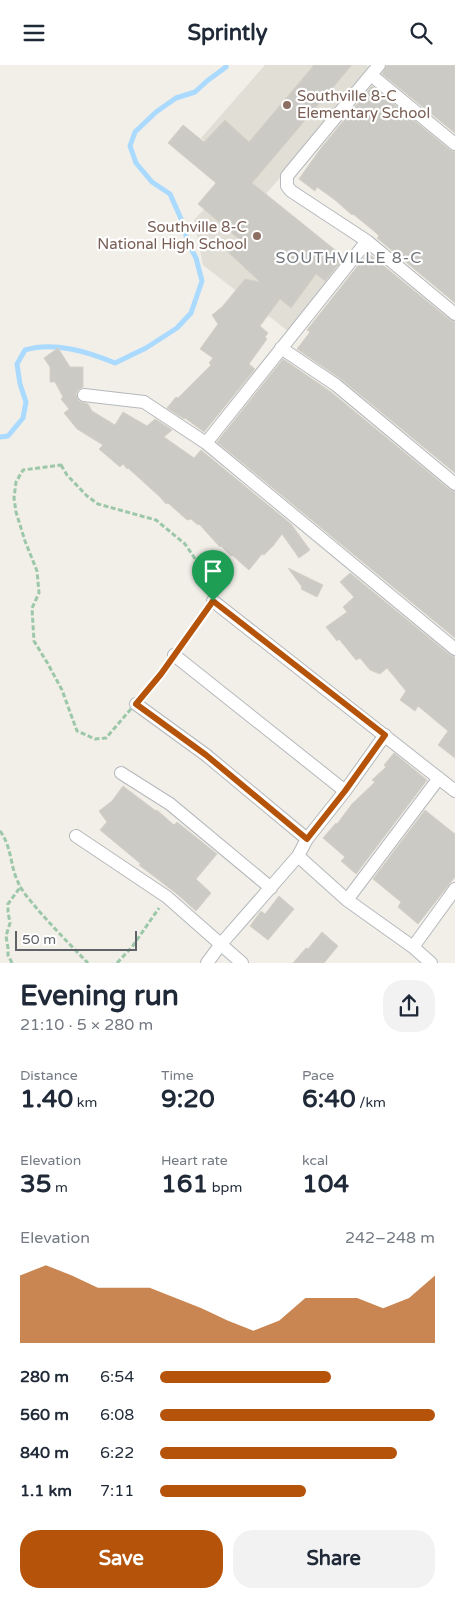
<!DOCTYPE html>
<meta charset="utf-8">
<style>
body{margin:0;font-family:"Varela Round",sans-serif;background:#f2f2f3;color:#1f2937;height:100vh;display:flex;flex-direction:column;font-size:19px;white-space:nowrap}
*{box-sizing:border-box;margin:0}
p{font-size:16px;color:#747a83}
.icon{flex:none;width:28px;height:28px;fill:none;stroke:currentColor;stroke-width:2;stroke-linecap:round;stroke-linejoin:round}
.map{position:relative;height:898px;overflow:hidden}
.panel{display:flex;flex-direction:column;background:#fff;flex:1}
.panel>*{flex:none}
.scale{position:absolute;left:15px;bottom:12px;width:122px;box-sizing:border-box;padding-left:5px;border:2px solid #5f6368;border-top:0;font-size:14px;line-height:18px;white-space:nowrap;color:#5f6368;-webkit-text-stroke:4px #fff;paint-order:stroke}
.pin{position:absolute;display:grid;place-items:center;width:42px;height:42px;color:#fff;margin:-51px -21px;border-radius:50% 50% 50% 0;rotate:-45deg;box-shadow:0 0 5px #0007}
.pin .icon{rotate:45deg}
.round{display:grid;place-items:center;flex:none;width:52px;height:52px;border-radius:20px;background:#f2f2f3}
.headline{display:flex;align-items:center;justify-content:space-between;height:85px;padding:0 20px}
h1{font-size:28px;font-weight:700;line-height:38px}
.figures{display:grid;grid-template-columns:repeat(3,1fr);gap:8px;height:85px;padding:5px 20px}
.figures div{display:grid;align-content:center}
.figures b{font-size:25px;font-weight:700}
.figures small{font-size:14px;font-weight:400}
.figures p{font-size:14px}
.chart{height:140px;padding:10px 20px}
.chart p{display:flex;justify-content:space-between}
.chart svg{width:100%;height:90px;margin-top:5px;fill:#b45309;opacity:.7}
.cta{display:flex;gap:10px;margin-top:auto;padding:10px 20px}
.cta a{flex:1;height:58px;border-radius:20px;background:#b45309;color:#fff;font-size:20px;font-weight:700;line-height:58px;text-align:center}
.cta a+a{background:#f2f2f3;color:#1f2937}
ul{padding:0 20px;list-style:none;font-size:16px}
li{display:grid;grid-template-columns:80px 60px 1fr;align-items:center;height:38px}
li i{height:12px;border-radius:6px;background:#b45309}
header{display:flex;justify-content:space-between;align-items:center;height:65px;padding:0 20px;background:#fff;font-size:22px;font-weight:700}
.map>svg:first-child{display:block}
.education{fill:#e1ded6}
.lines{fill:none;stroke-linecap:round;stroke-linejoin:round}
.stream{stroke:#aadaff;stroke-width:5}
.building{fill:#cccac5;stroke:#d6d1c6}
.minor-casing{stroke:#b5b8bc;stroke-width:14}
.path{stroke:#9cc7a9;stroke-width:3;stroke-dasharray:5 2.5;stroke-linecap:butt}
.minor{stroke:#fff;stroke-width:12}
.route-casing{stroke:#fff;stroke-width:10}
.route{stroke:#b45309;stroke-width:6}
.education-dot{fill:#8d6e63;stroke:#fff;stroke-width:2}
.labels{text-anchor:middle;dominant-baseline:central;stroke-width:4.5;stroke-linejoin:round;paint-order:stroke}
.education-label{font-size:15px;fill:#785e54;stroke:#fff;text-anchor:start}
.neighbourhood-label{font-size:16px;letter-spacing:1px;fill:#70757a;stroke:#fff}
</style>
<header><svg class="icon" aria-label="menu" viewBox="0 0 24 24"><path d="M4 6h16M4 12h16M4 18h16"/></svg>Sprintly<svg class="icon" aria-label="search" viewBox="0 0 24 24"><circle cx="10" cy="10" r="6"/><path d="M15 15l6 6"/></svg></header>
<div class="map">
<svg width="455" height="898" viewBox="0 0 455 898">
<rect width="100%" height="100%" fill="#f1efe8"/>
<path class="education" d="M265 0H366L372 6 266 129 344 193 288 266 203 200 194 155 239 106 201 73Z"/>
<g class="lines">
<path class="stream" d="M0 372 8 371 23 353 26 337 20 319 17 299 25 285C54 276 88 287 115 298L146 283 177 263 191 248 202 216 196 193 188 178 182 156 170 129 152 117 136 98 130 81 135 67 156 47 176 33 195 27 207 16 226 2V0"/>
</g>
<path class="building" d="M314 0H352L252 118 344 192 325 216 316 209 291 243 280 234 260 261 268 268 265 272 267 274 249 299 255 304 204 367 185 353 184 354 167 343 176 332 178 333 211 300 209 298 213 293 200 284 218 259 212 250 222 242 245 214 260 217 228 187 240 175 198 139 216 118 168 78 183 60 204 77 225 55 249 77Z
M387 0H455V68L382 9Z
M372 21 450 85 455 87V238L377 173 379 171 375 167 353 149 352 150 335 135 317 122 315 126 299 114 321 83Z
M368 188 450 255 455 257V408L341 314 297 284 310 267 307 265Z
M58 283 70 302H83V322L78 325 76 329 79 336 88 339 92 346 115 360 123 347 147 361 155 354 172 365 164 372 194 393 201 385 291 459 310 485 299 493 282 469 273 481 264 490 262 489 249 505 232 490 231 491 221 481 220 482 199 459 198 460 191 454 187 455 168 438 166 439 160 432 128 403 127 404 123 399 120 402 99 384 103 380 77 364 64 348 69 344 61 334 63 332 55 317H50V302L44 293Z
M283 294 331 327 450 425 455 427V573L217 377Z
M288 503 323 520 317 532 301 524 302 522Z
M350 508 450 590 455 592V693L438 680 448 666 418 641 415 646 400 635 406 626 387 603 380 609 370 605 360 593 356 595 339 574 337 576 326 562 347 547 343 542 354 532 340 517Z
M394 688 427 715 356 809 341 796 345 792 323 773 336 758 337 759 352 739 375 717 372 715 386 702 384 700Z
M123 721 156 746 157 745 174 760 177 757 217 789 196 814 211 828 196 846 177 829 139 800 141 799 100 765 107 757 99 746 112 736Z
M425 745 455 769V812L418 859 398 842 401 837 373 814Z
M279 831 294 844 268 875 250 861 261 846 265 849Z
M322 867 338 881 324 898H293L306 883 308 884Z"/>
<g class="lines">
<g class="minor-casing">
<path id="minor" d="M379 0 287 111V121L291 126 367 176 455 249
M371 10 455 79
M281 283 336 320 455 419
M84 330 144 337 206 378 455 584
M206 378 367 176
M213 536 455 726
M174 590 345 726
M136 639 206 690 307 774
M121 708 170 739 271 823
M76 771 167 832 242 898
M298 791 347 835 413 882 431 898
M347 835 439 713
M413 882 455 824
M207 898 221 879 298 791 307 774 345 726 385 670"/>
</g>
<path class="path" d="M61 400 67 410 87 431 98 439 156 455 185 479 209 514 213 536 161 609 106 673 95 674 77 666 62 625 48 599 34 576 32 543 39 528 37 506 25 476 16 447 14 433 16 417 23 405Z
M0 766C12 782 10 801 18 817 22 827 31 836 38 845 54 863 71 881 88 898
M12 898 8 890V883L6 871 10 858 8 847V839L21 821
M117 898 132 882 159 843"/>
<use href="#minor" class="minor"/>
</g>
<g class="lines">
<g class="route-casing">
<path id="route" d="M213 536 385 670 345 726 307 774 206 690 136 639 161 609Z"/>
</g>
<use href="#route" class="route"/>
</g>
<g class="education-dot">
<circle cx="287" cy="40" r="5"/>
<circle cx="257" cy="171" r="5"/>
</g>
<g class="labels">
<g class="education-label">
<text x="297" y="31">Southville 8-C<tspan x="297" dy="17">Elementary School</tspan></text>
<text x="247" y="162" text-anchor="end">Southville 8-C<tspan x="247" dy="17">National High School</tspan></text>
</g>
<g class="neighbourhood-label">
<text x="349" y="193">SOUTHVILLE 8-C</text>
</g>
</g>
</svg>
<div class="scale">50 m</div>
<div class="pin" style="left:213px;top:536px;background:#1e9e55"><svg class="icon" aria-label="arrive" viewBox="0 0 24 24"><path d="M6 21V4h12l-3 4 3 4H6"/></svg></div>
</div>
<section class="panel">
<div class="headline"><div><h1>Evening run</h1><p>21:10 · 5 × 280 m</p></div><a class="round"><svg class="icon" aria-label="share" viewBox="0 0 24 24"><path d="M12 15V3M7 8l5-5 5 5M5 13v7h14v-7"/></svg></a></div>
<div class="figures">
<div><p>Distance</p><b>1.40<small> km</small></b></div>
<div><p>Time</p><b>9:20</b></div>
<div><p>Pace</p><b>6:40<small> /km</small></b></div>
</div>
<div class="figures">
<div><p>Elevation</p><b>35<small> m</small></b></div>
<div><p>Heart rate</p><b>161<small> bpm</small></b></div>
<div><p>kcal</p><b>104</b></div>
</div>
<div class="chart"><p><span>Elevation</span>242–248 m</p>
<svg viewBox="0 0 160 44" preserveAspectRatio="none"><path d="M0 44V11L10 6L20 11L30 17L40 17L50 17L60 22L70 27L80 33L90 38L100 33L110 22L120 22L130 22L140 27L150 22L160 11V44z"/></svg>
</div>
<ul>
<li><b>280 m</b>6:54<i style="width:62%"></i></li>
<li><b>560 m</b>6:08<i style="width:100%"></i></li>
<li><b>840 m</b>6:22<i style="width:86%"></i></li>
<li><b>1.1 km</b>7:11<i style="width:53%"></i></li>
</ul>
<div class="cta"><a>Save</a><a>Share</a></div>
</section>
